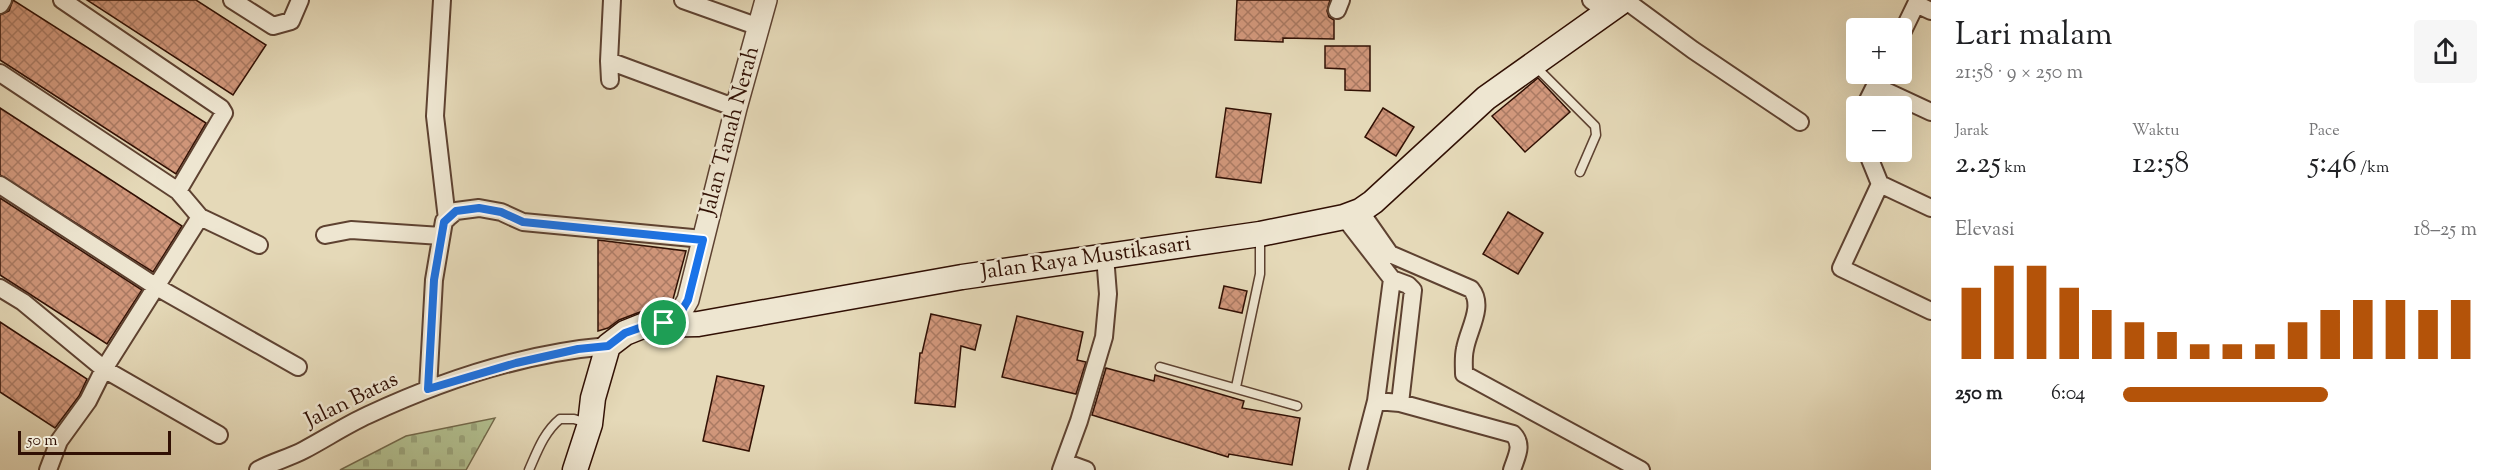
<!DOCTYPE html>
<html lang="id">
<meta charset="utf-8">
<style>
body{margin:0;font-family:"Sorts Mill Goudy",serif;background:#f6f6f6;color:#202124;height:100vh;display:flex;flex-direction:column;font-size:22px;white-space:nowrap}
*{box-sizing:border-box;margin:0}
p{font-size:20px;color:#757577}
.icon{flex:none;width:33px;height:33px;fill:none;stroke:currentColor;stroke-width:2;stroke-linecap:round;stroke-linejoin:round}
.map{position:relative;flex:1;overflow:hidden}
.side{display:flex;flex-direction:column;background:#fff;width:570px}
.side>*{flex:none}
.tools{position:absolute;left:1846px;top:18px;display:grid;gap:12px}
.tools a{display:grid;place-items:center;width:66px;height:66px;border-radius:6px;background:#fff;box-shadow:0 6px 24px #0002;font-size:30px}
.scale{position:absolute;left:18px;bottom:15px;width:153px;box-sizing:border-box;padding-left:6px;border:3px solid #311004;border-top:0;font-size:16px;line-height:21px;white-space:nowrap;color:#311004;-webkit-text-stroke:4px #eee6d1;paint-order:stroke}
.pin{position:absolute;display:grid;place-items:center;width:51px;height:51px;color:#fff;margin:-26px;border:3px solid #fff;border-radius:50%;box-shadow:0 2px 6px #0007}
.round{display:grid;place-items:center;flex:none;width:63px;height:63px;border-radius:6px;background:#f6f6f6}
.summary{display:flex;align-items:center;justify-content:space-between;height:102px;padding:0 24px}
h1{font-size:33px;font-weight:600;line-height:45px}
.stats{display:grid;grid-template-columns:repeat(3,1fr);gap:9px;height:102px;padding:6px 24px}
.stats div{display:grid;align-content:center}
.stats b{font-size:30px;font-weight:600}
.stats small{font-size:16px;font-weight:400}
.stats p{font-size:16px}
.chart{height:168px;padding:12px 24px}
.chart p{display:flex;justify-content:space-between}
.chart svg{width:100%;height:108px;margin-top:6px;stroke:#b45309;stroke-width:6}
ul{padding:0 24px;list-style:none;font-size:20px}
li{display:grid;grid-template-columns:96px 72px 1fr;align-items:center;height:45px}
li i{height:15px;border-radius:8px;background:#b45309}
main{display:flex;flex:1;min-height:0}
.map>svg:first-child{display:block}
.cemetery{fill:url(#cemetery-stones);stroke:#72684a;stroke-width:1.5}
.building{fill:url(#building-cross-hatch);stroke:#311004;stroke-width:1.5}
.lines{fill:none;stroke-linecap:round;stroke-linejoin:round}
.service-casing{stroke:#5e4231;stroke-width:11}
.minor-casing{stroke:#5e4231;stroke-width:20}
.tertiary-casing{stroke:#5e4231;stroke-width:24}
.secondary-casing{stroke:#311004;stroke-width:27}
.service{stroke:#eee6d1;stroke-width:8}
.minor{stroke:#eee6d1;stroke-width:16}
.tertiary{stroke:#eee6d1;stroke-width:21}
.secondary{stroke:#eee6d1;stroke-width:24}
.route-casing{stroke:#fff;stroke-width:12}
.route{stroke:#1a73e8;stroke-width:8}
.labels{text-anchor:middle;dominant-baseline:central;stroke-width:5;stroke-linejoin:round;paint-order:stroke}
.street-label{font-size:22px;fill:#311004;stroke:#eee6d1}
</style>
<main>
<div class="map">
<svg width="1931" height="470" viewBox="0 0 1931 470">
<defs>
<pattern id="cemetery-stones" width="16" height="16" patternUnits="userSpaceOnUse" patternTransform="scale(1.5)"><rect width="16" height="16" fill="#b2c090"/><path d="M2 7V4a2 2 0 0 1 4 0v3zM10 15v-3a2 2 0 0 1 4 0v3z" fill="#9aa47b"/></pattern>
<pattern id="building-cross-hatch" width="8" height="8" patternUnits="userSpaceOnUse" patternTransform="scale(1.5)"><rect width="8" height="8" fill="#d1977b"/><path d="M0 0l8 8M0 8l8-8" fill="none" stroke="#aa7a63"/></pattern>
</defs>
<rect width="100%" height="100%" fill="#e5d9b8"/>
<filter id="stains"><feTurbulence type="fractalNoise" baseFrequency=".00333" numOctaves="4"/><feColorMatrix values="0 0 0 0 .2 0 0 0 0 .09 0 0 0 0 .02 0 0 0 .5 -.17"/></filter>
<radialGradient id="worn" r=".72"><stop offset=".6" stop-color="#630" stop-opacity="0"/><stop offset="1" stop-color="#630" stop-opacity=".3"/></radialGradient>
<path class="cemetery" d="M495 418 466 470H340L406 436Z"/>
<path class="building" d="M13 0 206 123 176 174 0 60V15L9 11Z
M87 0H196L266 45 233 95Z
M1237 0H1330L1327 11 1329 17 1334 20V39L1283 38V42L1235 40Z
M1325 46H1370V91L1345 90V69L1325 68Z
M1538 78 1570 112 1525 152 1492 116Z
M0 108 182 226 153 272 0 175Z
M1226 108 1271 114 1261 183 1216 177Z
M1383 108 1414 127 1396 156 1365 137Z
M0 198 142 290 107 344 0 275Z
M1508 212 1543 233 1518 274 1483 254Z
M598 240 686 251 672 303 660 310 640 312 619 320 608 328 598 331Z
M1224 286 1247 291 1242 313 1219 308Z
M931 314 981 325 975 350 961 346 955 407 915 403 920 353H922Z
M1017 316 1083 332 1077 360 1086 362 1076 394 1002 377Z
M0 322 87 379 79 396 55 428 0 392Z
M1106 368 1154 381 1155 375 1244 401 1242 408 1300 418 1292 465 1229 454 1228 457 1092 415Z
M717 376 764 386 749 451 703 441Z"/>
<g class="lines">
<g class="service-casing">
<path id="service" d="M1535 66 1595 126 1596 135 1580 172
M1160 367 1297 406
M1236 387 1260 274V235
M529 470C537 452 544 432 560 419H574L587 423"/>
</g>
<g class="minor-casing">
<path id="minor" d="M62 0 221 108 224 113 178 191
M232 0 273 26 291 21 300 0
M442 0 435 116 447 219
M683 0 759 27
M1591 0 1607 12
M1625 0 1693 50 1800 122
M1916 4 1931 11
M0 5 3 0
M1337 10 1341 0
M1902 33 1918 0
M609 61 736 108
M0 73 178 191 200 217 259 245
M610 80 609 61 612 0
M1875 86 1931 112
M1865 106 1881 74
M1867 152 1880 184 1931 208
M1880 184 1841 268 1931 311
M0 185 155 286 298 367
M1360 211 1390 254 1471 289C1485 306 1468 330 1465 349 1463 357 1464 366 1464 374L1641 470
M1344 217 1392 279 1408 285 1413 290 1400 403
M325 235 351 230 441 236
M0 288 23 302 104 369 219 435
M428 389 434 280 444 221 456 211 479 208 501 212 523 222 703 239
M1376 401 1400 403 1513 434C1524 445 1516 457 1512 470
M1064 462 1086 470
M48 470 59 441 88 401 104 369 200 217
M258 470C272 462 289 458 304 450 325 439 346 425 368 415 443 380 525 353 608 346
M1061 470 1079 421 1104 337 1108 294 1105 256
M1358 470 1376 401 1392 279"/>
</g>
<g class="tertiary-casing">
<path id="tertiary" d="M664 323 681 312 688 300 736 108 766 0"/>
</g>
<g class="secondary-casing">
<path id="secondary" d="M575 470 590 424 593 398 608 346 625 333 645 325 698 324 962 277 1260 234 1344 217 1360 211 1373 202 1486 98 1624 0"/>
</g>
<use href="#service" class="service"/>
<use href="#minor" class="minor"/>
<use href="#tertiary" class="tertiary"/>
<use href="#secondary" class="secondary"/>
</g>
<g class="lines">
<g class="route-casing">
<path id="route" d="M479 208 501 212 523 222 703 240 688 300 681 312 664 323 645 326 625 333 608 346 578 349 516 363 428 389 434 280 444 222 456 211Z"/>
</g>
<use href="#route" class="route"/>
</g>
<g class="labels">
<g class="street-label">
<text transform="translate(731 131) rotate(-75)">Jalan Tanah Nerah</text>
<text transform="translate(1086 259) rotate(-8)">Jalan Raya Mustikasari</text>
<text transform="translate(352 401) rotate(-26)">Jalan Batas</text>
</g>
</g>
<rect width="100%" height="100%" filter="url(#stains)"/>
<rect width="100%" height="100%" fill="url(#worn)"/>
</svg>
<div class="tools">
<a>+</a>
<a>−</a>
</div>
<div class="scale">50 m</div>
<div class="pin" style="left:664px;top:323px;background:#1e9e55"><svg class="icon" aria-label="arrive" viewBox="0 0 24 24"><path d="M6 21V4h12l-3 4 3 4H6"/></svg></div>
</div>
<section class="side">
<div class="summary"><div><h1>Lari malam</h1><p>21:58 · 9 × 250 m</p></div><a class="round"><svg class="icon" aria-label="share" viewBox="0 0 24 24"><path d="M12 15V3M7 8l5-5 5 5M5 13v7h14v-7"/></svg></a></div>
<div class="stats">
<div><p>Jarak</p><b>2.25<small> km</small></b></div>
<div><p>Waktu</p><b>12:58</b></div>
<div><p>Pace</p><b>5:46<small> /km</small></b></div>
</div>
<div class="chart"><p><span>Elevasi</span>18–25 m</p>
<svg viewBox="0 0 160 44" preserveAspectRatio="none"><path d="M5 44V15M15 44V6M25 44V6M35 44V15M45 44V24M55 44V29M65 44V33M75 44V38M85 44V38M95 44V38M105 44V29M115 44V24M125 44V20M135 44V20M145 44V24M155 44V20"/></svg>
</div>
<ul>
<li><b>250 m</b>6:04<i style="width:58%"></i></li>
</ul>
</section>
</main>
